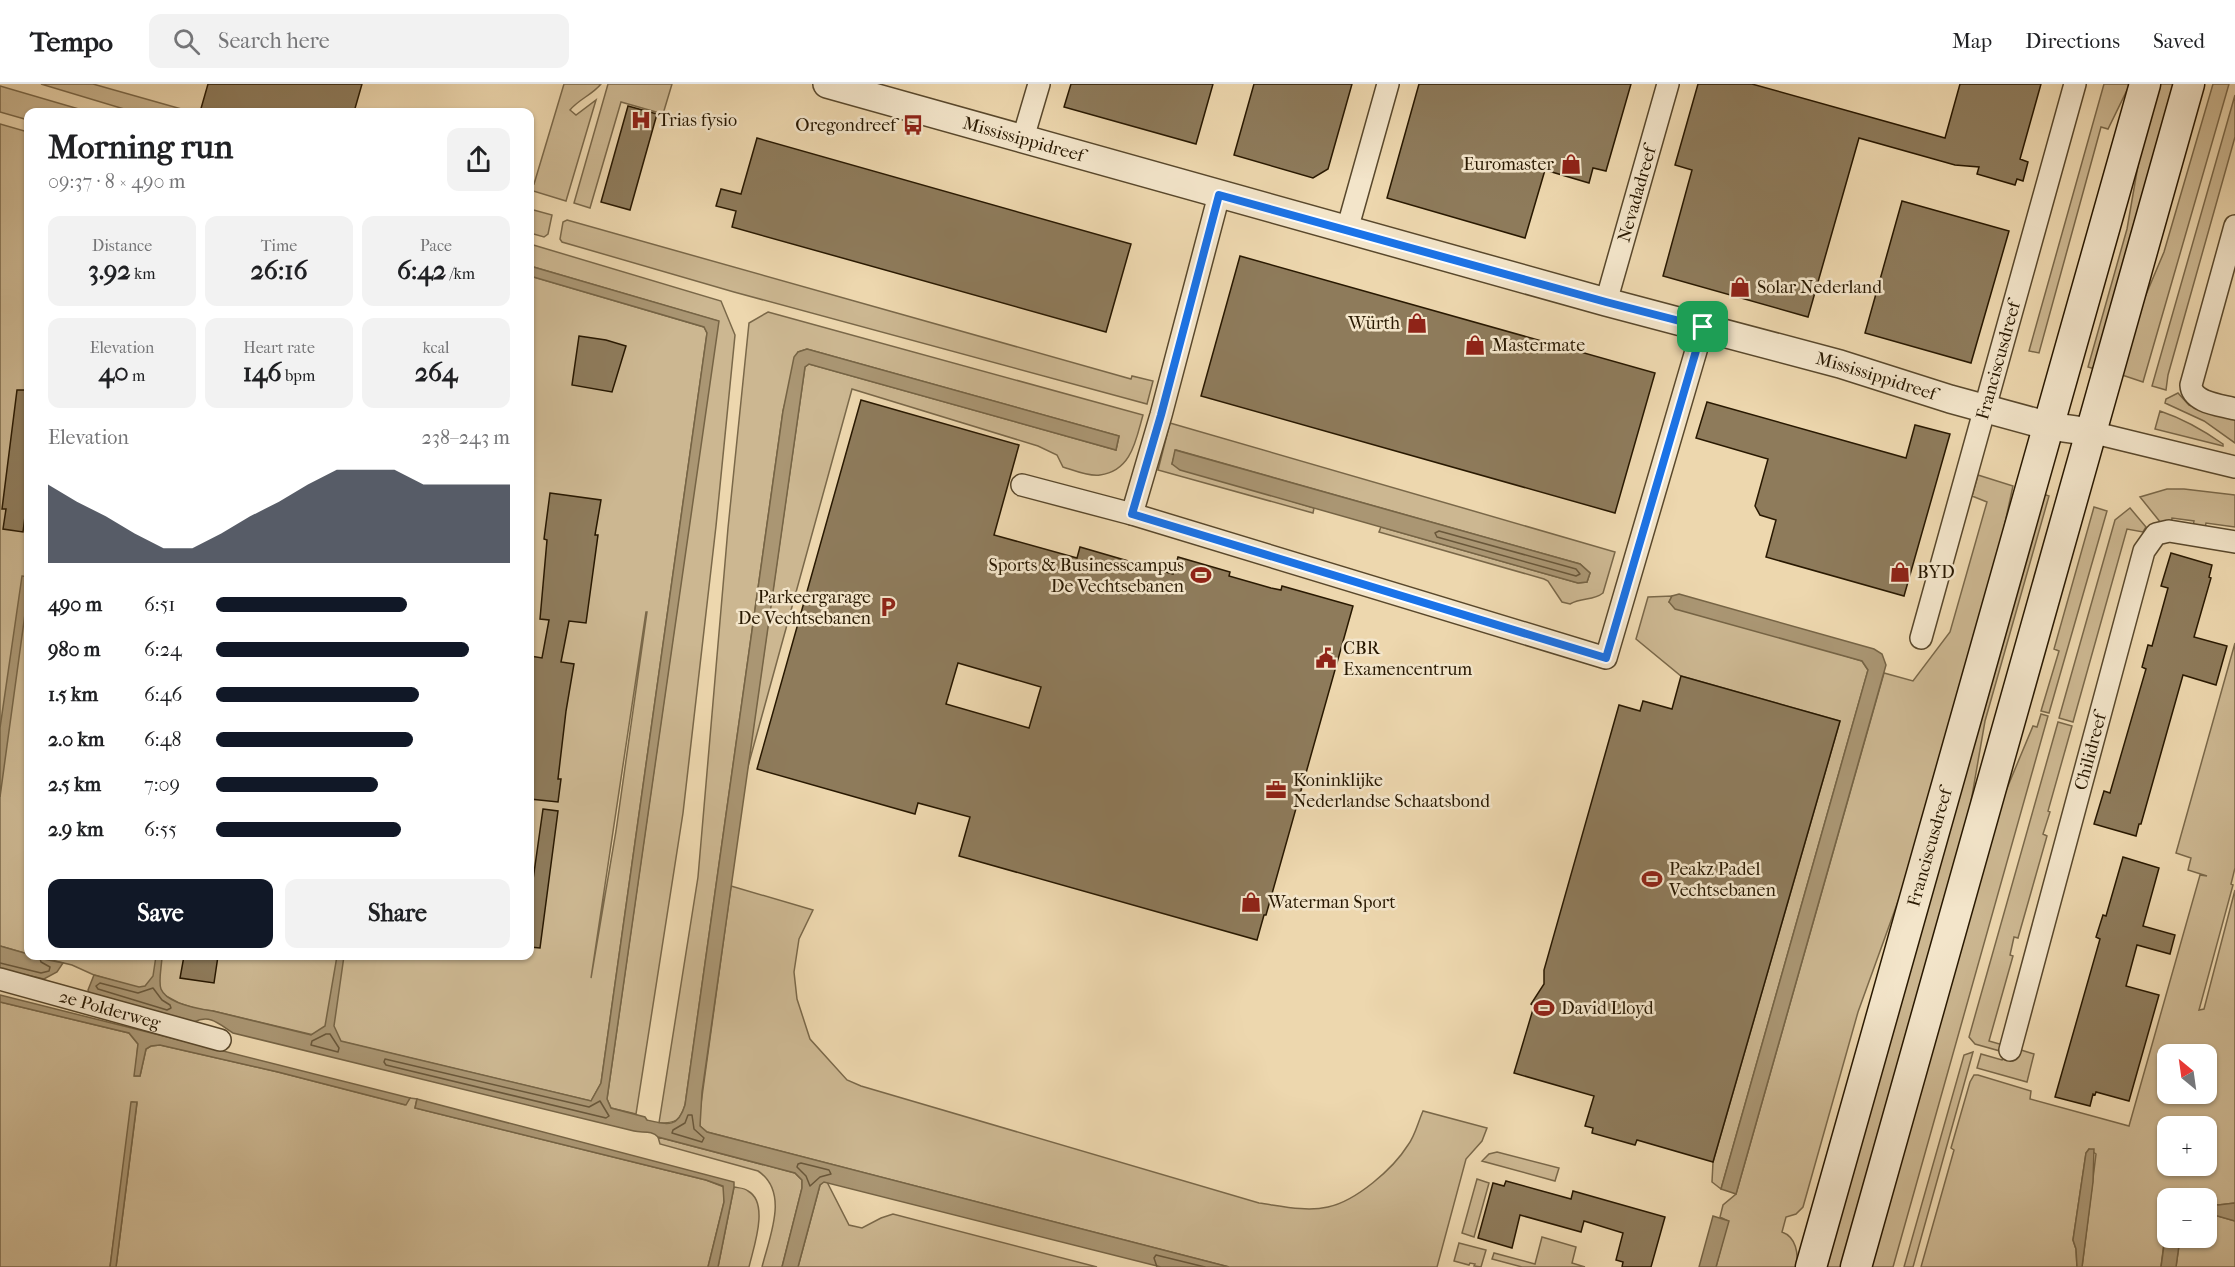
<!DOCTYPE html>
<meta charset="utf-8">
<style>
body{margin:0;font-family:"IM FELL French Canon",serif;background:#f2f2f2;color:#202124;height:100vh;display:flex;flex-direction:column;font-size:22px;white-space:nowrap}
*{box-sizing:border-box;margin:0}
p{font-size:20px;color:#757577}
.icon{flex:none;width:33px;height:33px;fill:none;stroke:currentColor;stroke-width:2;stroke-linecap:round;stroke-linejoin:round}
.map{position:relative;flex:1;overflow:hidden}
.drawer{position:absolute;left:24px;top:24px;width:510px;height:852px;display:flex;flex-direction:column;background:#fff;border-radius:12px;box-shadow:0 2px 4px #0004}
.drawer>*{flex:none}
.needle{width:39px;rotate:331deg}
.buttons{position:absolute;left:2157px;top:960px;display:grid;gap:12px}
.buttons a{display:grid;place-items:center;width:60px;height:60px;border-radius:12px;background:#fff;box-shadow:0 2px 4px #0004;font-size:30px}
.pin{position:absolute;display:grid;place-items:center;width:51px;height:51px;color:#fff;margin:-26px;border-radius:12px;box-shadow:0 3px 9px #0006}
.round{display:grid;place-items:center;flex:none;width:63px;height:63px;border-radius:12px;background:#f2f2f2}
.overview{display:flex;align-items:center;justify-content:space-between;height:102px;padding:0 24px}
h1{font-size:33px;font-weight:700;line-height:45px}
.metrics{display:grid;grid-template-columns:repeat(3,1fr);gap:9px;height:102px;padding:6px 24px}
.metrics div{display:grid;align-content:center;border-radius:12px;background:#f2f2f2;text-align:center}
.metrics b{font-size:26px;font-weight:700}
.metrics small{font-size:16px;font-weight:400}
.metrics p{font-size:16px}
.chart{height:168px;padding:12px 24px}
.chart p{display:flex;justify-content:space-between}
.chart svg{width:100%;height:108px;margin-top:6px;fill:#111827;opacity:.7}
.primary-button{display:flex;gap:12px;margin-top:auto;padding:12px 24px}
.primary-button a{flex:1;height:69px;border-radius:12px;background:#111827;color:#fff;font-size:24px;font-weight:700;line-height:69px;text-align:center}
.primary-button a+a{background:#f2f2f2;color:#202124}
ul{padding:0 24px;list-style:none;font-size:20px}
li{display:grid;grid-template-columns:96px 72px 1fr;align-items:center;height:45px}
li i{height:15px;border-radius:8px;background:#111827}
header{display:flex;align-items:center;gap:36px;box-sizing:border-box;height:84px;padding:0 30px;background:#fff;border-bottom:2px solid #e0e0e0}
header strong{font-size:28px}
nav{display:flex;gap:33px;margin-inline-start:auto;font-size:21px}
.search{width:420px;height:54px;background:#f2f2f2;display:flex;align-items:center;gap:15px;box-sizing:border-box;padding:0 21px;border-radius:12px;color:#757577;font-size:22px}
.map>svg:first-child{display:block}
.green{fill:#ccb791;stroke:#7a6849;stroke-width:1.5;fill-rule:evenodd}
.water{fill:#aa9673;stroke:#766445;stroke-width:1.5}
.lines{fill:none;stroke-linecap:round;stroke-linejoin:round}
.shore{stroke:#69573a;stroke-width:1.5}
.building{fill:#8e7b5b;stroke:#281801;stroke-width:1.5;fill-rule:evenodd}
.minor-casing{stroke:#59482c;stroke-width:24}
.tertiary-casing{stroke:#59482c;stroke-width:30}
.secondary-casing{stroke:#281801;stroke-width:33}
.minor{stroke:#f3e5ca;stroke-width:21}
.tertiary{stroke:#f3e5ca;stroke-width:27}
.secondary{stroke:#f3e5ca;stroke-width:30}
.route-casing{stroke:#fff;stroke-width:12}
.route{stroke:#1a73e8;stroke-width:8}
.labels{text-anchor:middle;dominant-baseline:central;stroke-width:5;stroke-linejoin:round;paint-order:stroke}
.poi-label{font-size:18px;fill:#281801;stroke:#f3e5ca;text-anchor:start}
.street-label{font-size:18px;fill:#281801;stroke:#f3e5ca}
</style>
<header>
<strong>Tempo</strong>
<div class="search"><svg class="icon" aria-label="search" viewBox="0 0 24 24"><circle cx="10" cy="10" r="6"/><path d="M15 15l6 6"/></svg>Search here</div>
<nav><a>Map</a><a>Directions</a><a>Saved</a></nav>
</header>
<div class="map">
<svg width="2235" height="1183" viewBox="0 0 2235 1183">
<rect width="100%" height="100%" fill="#edd7ae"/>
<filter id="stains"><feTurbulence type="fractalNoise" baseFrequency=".00333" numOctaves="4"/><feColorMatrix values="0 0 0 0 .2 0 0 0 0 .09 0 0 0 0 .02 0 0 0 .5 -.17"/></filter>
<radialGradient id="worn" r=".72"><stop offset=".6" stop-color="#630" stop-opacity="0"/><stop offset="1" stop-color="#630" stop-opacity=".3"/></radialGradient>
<path class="green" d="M41 0H93L192 28H134Z
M564 0H601C592 11 579 15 570 26L576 31 596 16 566 117 530 106V99L534 100Z
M608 0H672L663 30 621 18 590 124 574 119Z
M2104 0H2130L2108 45 2101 43 2039 269 2029 267Z
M2158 0H2175L2095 285 2088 283 2127 145 2140 70Z
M2213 0H2229L2143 298 2119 290 2134 239 2164 168Z
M0 2 89 28H28V36L0 28Z
M2235 11V53L2168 291 2166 306 2152 302Z
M0 40 28 48V870L0 862Z
M530 125 552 131 548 150 544 153 530 149Z
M567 136 1131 295 1132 292 1153 297 1147 320 734 208 562 158 560 155 563 138Z
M530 160 721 217 735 251 716 442 683 729 636 1030 611 1024 607 1015 718 237 530 182Z
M530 192 704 243 707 249 601 999 591 1017 213 927 197 925 179 919 166 912 94 891 72 881 35 872H530ZM647 528 616 747 591 894 646 528Z
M768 228 1143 331C1136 355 1132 387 1100 391 1089 393 1073 386 1063 383L1057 371 1038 362 852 305 747 686 805 283 809 280 1116 366 1119 352 807 265 798 268 783 327 685 1021C680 1037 676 1039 659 1039L698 793 728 444 749 239Z
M2178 309 2189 321 2235 334V359L2204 337 2165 319 2166 315Z
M2160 327C2184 335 2203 346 2223 360V362L2155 345Z
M1170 339 1615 468 1603 509C1593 517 1583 513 1570 520L1562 518 1548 497 1544 495 1379 448 1381 443 1578 499 1587 498 1590 489 1580 480 1176 366 1172 380 1314 424 1313 429 1158 386Z
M1978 391 2013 402 1996 480 1905 798 1858 928 1803 1123 1796 1130 1786 1133 1782 1148C1796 1153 1799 1170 1796 1183H1716L1728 1137 1720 1133 1723 1121 1736 1110 1884 589 1913 597 1950 548 1987 418 1972 412Z
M2167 405H2184L2235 411V443L2206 439 2205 444 2193 442 2194 437 2172 434 2171 441 2161 439 2140 413Z
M2043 410 2049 412 1985 637 1968 735 1842 1183H1824Z
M2094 423 2107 427 2049 629 2041 627 2059 567 2054 565Z
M2130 424 2146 443 2143 448 2127 445 2073 638 2059 634 2115 436Z
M1672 512 1669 518 1862 577 1868 586 1721 1105 1712 1098 1713 1078 1840 637 1681 592 1636 555 1648 513Z
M2235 559V784L2231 800 2233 801 2199 926 2204 925 2235 806V1119L2218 1121 2207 1118 2206 1114H2168C2167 1137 2164 1159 2161 1183H2082L2096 1070 2089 1065 2086 1069 2073 1156 2076 1165 2077 1183H1921L1954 1066 1951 1064 1970 998 1974 991H1978L2031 1007 2030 1015 2129 1042 2200 791 2207 792 2188 786 2191 774 2176 769ZM2168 970H2206V1010H2168ZM2168 1042H2206V1082H2168Z
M2041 630 2048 632 1893 1183H1869L2000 721 2033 642 2037 643Z
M2058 638 2072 642 2048 727 2050 728 2043 750 2047 752 2018 854 2014 853 2010 871 2013 872 1989 957 2003 961 2000 967 1975 960 1969 953Z
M731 802 813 826 799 855 794 888 797 915 810 955 847 996 861 1002 1259 1119C1281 1122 1306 1128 1328 1123 1356 1117 1393 1085 1408 1061 1415 1052 1418 1038 1423 1027L1487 1044 1482 1057 1466 1075 1437 1183H1229L707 1048 700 1042V1027Z
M0 918 129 949 138 960 135 992H140L146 965 151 962 160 961 278 988 405 1021 410 1014 417 1015 415 1024 706 1096 724 1103V1118L708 1183H116L137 1019 132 1018 110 1183H0Z
M2021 966 2034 970 2027 998 1977 984 1981 970 2002 976Z
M1973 968 1913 1183H1904L1964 971Z
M658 1053 795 1089 802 1096V1104L782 1183H762C769 1154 790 1108 758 1087L660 1060Z
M1497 1068 1559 1084 1555 1097 1482 1077 1489 1070Z
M1477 1095 1489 1099 1474 1153 1462 1149Z
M823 1098H827L849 1141 862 1144 881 1134 893 1130 1097 1183H798L820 1101Z
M734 1103C739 1104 745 1104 748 1107 770 1119 753 1165 749 1183H718Z
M2207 1129 2235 1137V1183H2176L2180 1154H2206Z
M1542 1153 1576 1163 1572 1179 1585 1183H1522L1492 1175 1494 1169 1535 1180Z
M1459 1159 1486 1166 1481 1183 1474 1182 1475 1180 1470 1179 1469 1181 1454 1177Z"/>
<path class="water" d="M530 182 719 237 607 1015 611 1024 645 1033 647 1036C668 1041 678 1044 685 1021L783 327 794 273 798 268 807 265 1119 352 1116 366 809 280 805 283 702 1008 700 1042 707 1048 1229 1183H1161L824 1098 820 1101 798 1183H782L802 1104V1096L795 1089 658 1053C652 1046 642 1049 634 1047L233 949C219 940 210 930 194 938L89 909 88 906 94 891 139 903 145 902 153 892 156 872H162C162 881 158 897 161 905 167 920 199 925 213 927L311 951 325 942 337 872H344L334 942 341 957 591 1017 601 999 707 249 704 243 530 192Z
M1175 366 1580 480 1590 489 1587 498 1578 499 1180 386 1172 380Z
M22 492 28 493V508L0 713V644Z
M1679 510 1874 565 1882 570 1886 581 1736 1110 1721 1105 1868 586 1862 577 1675 525 1669 518 1672 512Z
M0 862 28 870V872L63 879 57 888 44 895 0 885Z
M0 911 410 1014 406 1021 278 988 160 961 151 962 146 965 140 992H134L138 960 129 949 0 918Z
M417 1015 734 1098V1103L718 1183H708L724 1118 723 1102 706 1096 415 1024Z
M131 1018H137L116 1183H110Z
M2089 1065H2094L2093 1098 2082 1183H2077L2076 1165 2073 1156 2086 1069Z
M2207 1118 2218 1121 2235 1119V1137L2207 1129Z
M1713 1132 1729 1137 1716 1183H1699Z
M2167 1140 2168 1154H2180L2176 1183H2161Z"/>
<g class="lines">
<path class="shore" d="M1439 447 1576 485 1580 490 1576 492 1437 453 1435 449Z
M0 879 41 889 49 887 50 883 41 878 39 872
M100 899 138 909 153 904 162 916 170 921 171 924 167 926 98 905 96 902Z
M326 950H330L339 964 338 968 311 961 312 957Z
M385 975 589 1023 600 1017 609 1032 606 1034 386 981 384 978Z
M692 1031 694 1045 704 1054 702 1058 672 1049 673 1046 685 1039 688 1031Z
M801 1079 829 1086 831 1090 820 1093 810 1102 806 1092 797 1083 798 1080Z
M1157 1183 1154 1174 1156 1171 1205 1183"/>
</g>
<path class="building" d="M208 0H362L354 28H200Z
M1071 0H1213L1196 60 1064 23Z
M1254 0H1352L1328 85 1313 94 1234 71Z
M1419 0H1631L1606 87 1593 84 1589 99 1545 86 1525 154 1387 114Z
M1698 0H1752L1945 54 1960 0H2041L2020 75 2028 78 2023 97 2017 95 2015 101 1977 90 1979 83 1955 81 1859 54 1808 233 1663 192 1692 86 1675 81Z
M628 22 657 30 630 126 601 118Z
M757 54 1131 160 1106 248 732 143 736 127 716 122 721 105 741 110Z
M1902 117 2009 147 1971 279 1865 249Z
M1240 172 1655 289 1615 429 1201 312Z
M579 252 606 256 626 262 612 308 572 301Z
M17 306H28V409L23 448 3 445 6 425H2Z
M861 316 1019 361 994 451 1077 474 1080 463 1173 490 1178 473 1230 488 1229 492 1271 504 1281 506 1282 502 1353 522 1266 831H1264L1257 856 959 772 970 733 918 719 915 730 757 685ZM958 579 1041 603 1029 644 946 620Z
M1707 318 1906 374 1915 341 1950 350 1904 512 1766 473 1776 436 1760 431 1755 422 1768 375 1696 354Z
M550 409 601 416 595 451H598L586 539 569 537 561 578 574 580 566 627 558 695H561L558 718 530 715V572L542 574 549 536 540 535 547 456 544 455Z
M2171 469 2212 481 2209 493 2211 494 2194 553 2227 562 2216 601 2183 591 2141 740H2139L2136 752 2094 740 2104 707 2110 709 2146 585 2142 583 2148 561 2152 562 2168 504 2161 502Z
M1681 592 1840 637 1713 1078 1637 1056 1635 1061 1592 1049 1593 1044 1585 1042 1594 1012 1514 989 1534 922 1531 920 1544 900V886L1619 621 1640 627 1643 617 1672 625Z
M543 725 558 727 540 864 530 863V817Z
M2123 773 2159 784 2143 842 2175 851 2170 870 2137 861 2126 902 2159 911 2129 1017 2096 1008 2095 1011 2093 1010 2090 1022 2055 1013 2100 855 2096 853 2103 831 2106 832Z
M184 872H218L214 899 180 894Z
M1506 1097 1571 1115 1573 1107 1665 1133 1651 1183H1622L1623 1178 1616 1176 1623 1149 1584 1137 1581 1148 1520 1131 1512 1164 1478 1154 1493 1099 1504 1102Z"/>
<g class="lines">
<g class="minor-casing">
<g id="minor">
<path d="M1023 54 1039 0"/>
<path d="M2235 142 2191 301C2192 319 2221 321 2235 325"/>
<path d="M1347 146 1388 0"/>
<path id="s1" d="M1606 218 1668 0"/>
<path d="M2091 348 2235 383"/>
<path d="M1022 401 1132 430 1606 574 1703 243"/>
<path d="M1132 430 1161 331 1219 111"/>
<path id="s2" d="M1921 554 2075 0"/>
<path id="s3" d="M0 895 220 956"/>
<path id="s4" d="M2010 966 2144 467 2156 450 2169 447 2235 458"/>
</g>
</g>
<g class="tertiary-casing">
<g id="tertiary">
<path id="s5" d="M827 0 1606 218 1840 280 1950 315 2049 342 2091 348"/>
</g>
</g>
<g class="secondary-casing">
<g id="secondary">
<path id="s6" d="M1811 1183 2145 0"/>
<path d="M1856 1183 2189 0"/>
</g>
</g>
<use href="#minor" class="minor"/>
<use href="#tertiary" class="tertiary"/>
<use href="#secondary" class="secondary"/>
</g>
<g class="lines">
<g class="route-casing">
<path id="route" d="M1219 111 1606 218 1703 243 1606 574 1132 430 1161 331Z"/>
</g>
<use href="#route" class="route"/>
</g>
<defs>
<g id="hospital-bare" transform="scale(1.62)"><path d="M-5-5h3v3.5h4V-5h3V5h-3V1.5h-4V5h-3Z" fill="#8f2418" stroke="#f3e5ca" stroke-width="2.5" paint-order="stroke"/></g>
<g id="bus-bare" transform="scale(1.62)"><path d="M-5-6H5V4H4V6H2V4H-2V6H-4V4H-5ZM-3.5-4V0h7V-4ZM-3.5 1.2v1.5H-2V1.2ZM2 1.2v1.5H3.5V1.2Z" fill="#8f2418" stroke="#f3e5ca" stroke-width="2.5" paint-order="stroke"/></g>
<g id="shop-bare" transform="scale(1.62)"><path d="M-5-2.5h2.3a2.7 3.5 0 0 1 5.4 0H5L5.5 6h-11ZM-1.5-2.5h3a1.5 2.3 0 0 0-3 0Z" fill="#8f2418" stroke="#f3e5ca" stroke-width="2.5" paint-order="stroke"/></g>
<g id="stadium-bare" transform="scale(1.62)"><path d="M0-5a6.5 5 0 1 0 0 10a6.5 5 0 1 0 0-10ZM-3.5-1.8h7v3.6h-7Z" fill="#8f2418" stroke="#f3e5ca" stroke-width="2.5" paint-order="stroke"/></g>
<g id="parking-bare" transform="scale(1.62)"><path d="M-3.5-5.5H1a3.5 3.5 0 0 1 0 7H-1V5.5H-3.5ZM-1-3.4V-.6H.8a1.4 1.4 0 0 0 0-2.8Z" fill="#8f2418" stroke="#f3e5ca" stroke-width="2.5" paint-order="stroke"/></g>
<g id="civic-bare" transform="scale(1.62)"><path d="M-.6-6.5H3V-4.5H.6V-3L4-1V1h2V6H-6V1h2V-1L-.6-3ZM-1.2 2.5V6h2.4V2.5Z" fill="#8f2418" stroke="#f3e5ca" stroke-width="2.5" paint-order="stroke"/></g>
<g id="office-bare" transform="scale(1.62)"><path d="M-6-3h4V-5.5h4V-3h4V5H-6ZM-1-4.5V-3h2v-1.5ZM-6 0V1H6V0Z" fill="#8f2418" stroke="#f3e5ca" stroke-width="2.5" paint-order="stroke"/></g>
</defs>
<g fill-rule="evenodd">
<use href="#hospital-bare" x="641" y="36"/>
<use href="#bus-bare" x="913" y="41"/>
<use href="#shop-bare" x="1571" y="80"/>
<use href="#shop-bare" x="1740" y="203"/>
<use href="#shop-bare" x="1417" y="239"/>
<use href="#shop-bare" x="1475" y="261"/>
<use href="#shop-bare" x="1900" y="488"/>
<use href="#stadium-bare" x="1201" y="491"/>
<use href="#parking-bare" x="888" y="523"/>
<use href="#civic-bare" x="1326" y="574"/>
<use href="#office-bare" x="1276" y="706"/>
<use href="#stadium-bare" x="1652" y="795"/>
<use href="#shop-bare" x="1251" y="818"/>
<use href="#stadium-bare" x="1544" y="924"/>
</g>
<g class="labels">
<g class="poi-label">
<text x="658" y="36">Trias fysio</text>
<text x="896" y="41" text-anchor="end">Oregondreef</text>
<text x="1554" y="80" text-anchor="end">Euromaster</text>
<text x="1757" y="203">Solar Nederland</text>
<text x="1400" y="239" text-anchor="end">Würth</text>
<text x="1492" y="261">Mastermate</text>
<text x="1184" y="481" text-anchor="end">Sports &amp; Businesscampus<tspan x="1184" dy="21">De Vechtsebanen</tspan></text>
<text x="1917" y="488">BYD</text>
<text x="871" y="513" text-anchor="end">Parkeergarage<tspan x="871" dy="21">De Vechtsebanen</tspan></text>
<text x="1343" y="564">CBR<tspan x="1343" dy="21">Examencentrum</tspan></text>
<text x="1293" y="696">Koninklijke<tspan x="1293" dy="21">Nederlandse Schaatsbond</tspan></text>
<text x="1669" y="785">Peakz Padel<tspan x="1669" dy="21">Vechtsebanen</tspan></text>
<text x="1268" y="818">Waterman Sport</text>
<text x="1561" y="924">David Lloyd</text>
</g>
<g class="street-label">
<text stroke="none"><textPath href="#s5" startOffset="204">Mississippidreef</textPath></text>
<text stroke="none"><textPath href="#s1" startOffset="112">Nevadadreef</textPath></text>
<text stroke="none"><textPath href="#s2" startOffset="288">Franciscusdreef</textPath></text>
<text stroke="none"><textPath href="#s5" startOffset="1089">Mississippidreef</textPath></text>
<text stroke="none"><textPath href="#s4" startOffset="309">Chilidreef</textPath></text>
<text stroke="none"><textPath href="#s6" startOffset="436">Franciscusdreef</textPath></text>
<text stroke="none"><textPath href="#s3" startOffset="114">2e Polderweg</textPath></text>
</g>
</g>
<rect width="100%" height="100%" filter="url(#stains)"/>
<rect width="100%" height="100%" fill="url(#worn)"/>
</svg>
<div class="buttons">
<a><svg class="needle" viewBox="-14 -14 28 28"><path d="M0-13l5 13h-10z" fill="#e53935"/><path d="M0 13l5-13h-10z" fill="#757577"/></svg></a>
<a>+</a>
<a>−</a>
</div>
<div class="pin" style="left:1703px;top:243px;background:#1e9e55"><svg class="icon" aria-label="arrive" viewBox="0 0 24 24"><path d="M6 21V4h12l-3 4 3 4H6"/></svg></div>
<section class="drawer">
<div class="overview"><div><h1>Morning run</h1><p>09:37 · 8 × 490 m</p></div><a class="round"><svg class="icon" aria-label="share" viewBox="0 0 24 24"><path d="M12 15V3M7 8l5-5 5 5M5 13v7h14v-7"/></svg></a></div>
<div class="metrics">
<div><p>Distance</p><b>3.92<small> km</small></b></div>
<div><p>Time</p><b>26:16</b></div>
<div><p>Pace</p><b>6:42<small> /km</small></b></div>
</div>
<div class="metrics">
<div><p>Elevation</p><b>40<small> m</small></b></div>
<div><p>Heart rate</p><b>146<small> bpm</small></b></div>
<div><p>kcal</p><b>264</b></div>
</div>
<div class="chart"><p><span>Elevation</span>238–243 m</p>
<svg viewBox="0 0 160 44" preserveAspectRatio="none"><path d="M0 44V12L10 19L20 25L30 32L40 38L50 38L60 32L70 25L80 19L90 12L100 6L110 6L120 6L130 12L140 12L150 12L160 12V44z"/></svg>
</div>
<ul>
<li><b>490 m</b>6:51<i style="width:65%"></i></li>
<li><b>980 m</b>6:24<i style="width:86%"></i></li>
<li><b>1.5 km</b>6:46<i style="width:69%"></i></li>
<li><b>2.0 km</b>6:48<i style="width:67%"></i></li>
<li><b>2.5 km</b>7:09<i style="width:55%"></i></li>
<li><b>2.9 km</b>6:55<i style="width:63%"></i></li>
</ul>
<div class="primary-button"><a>Save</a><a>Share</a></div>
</section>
</div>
